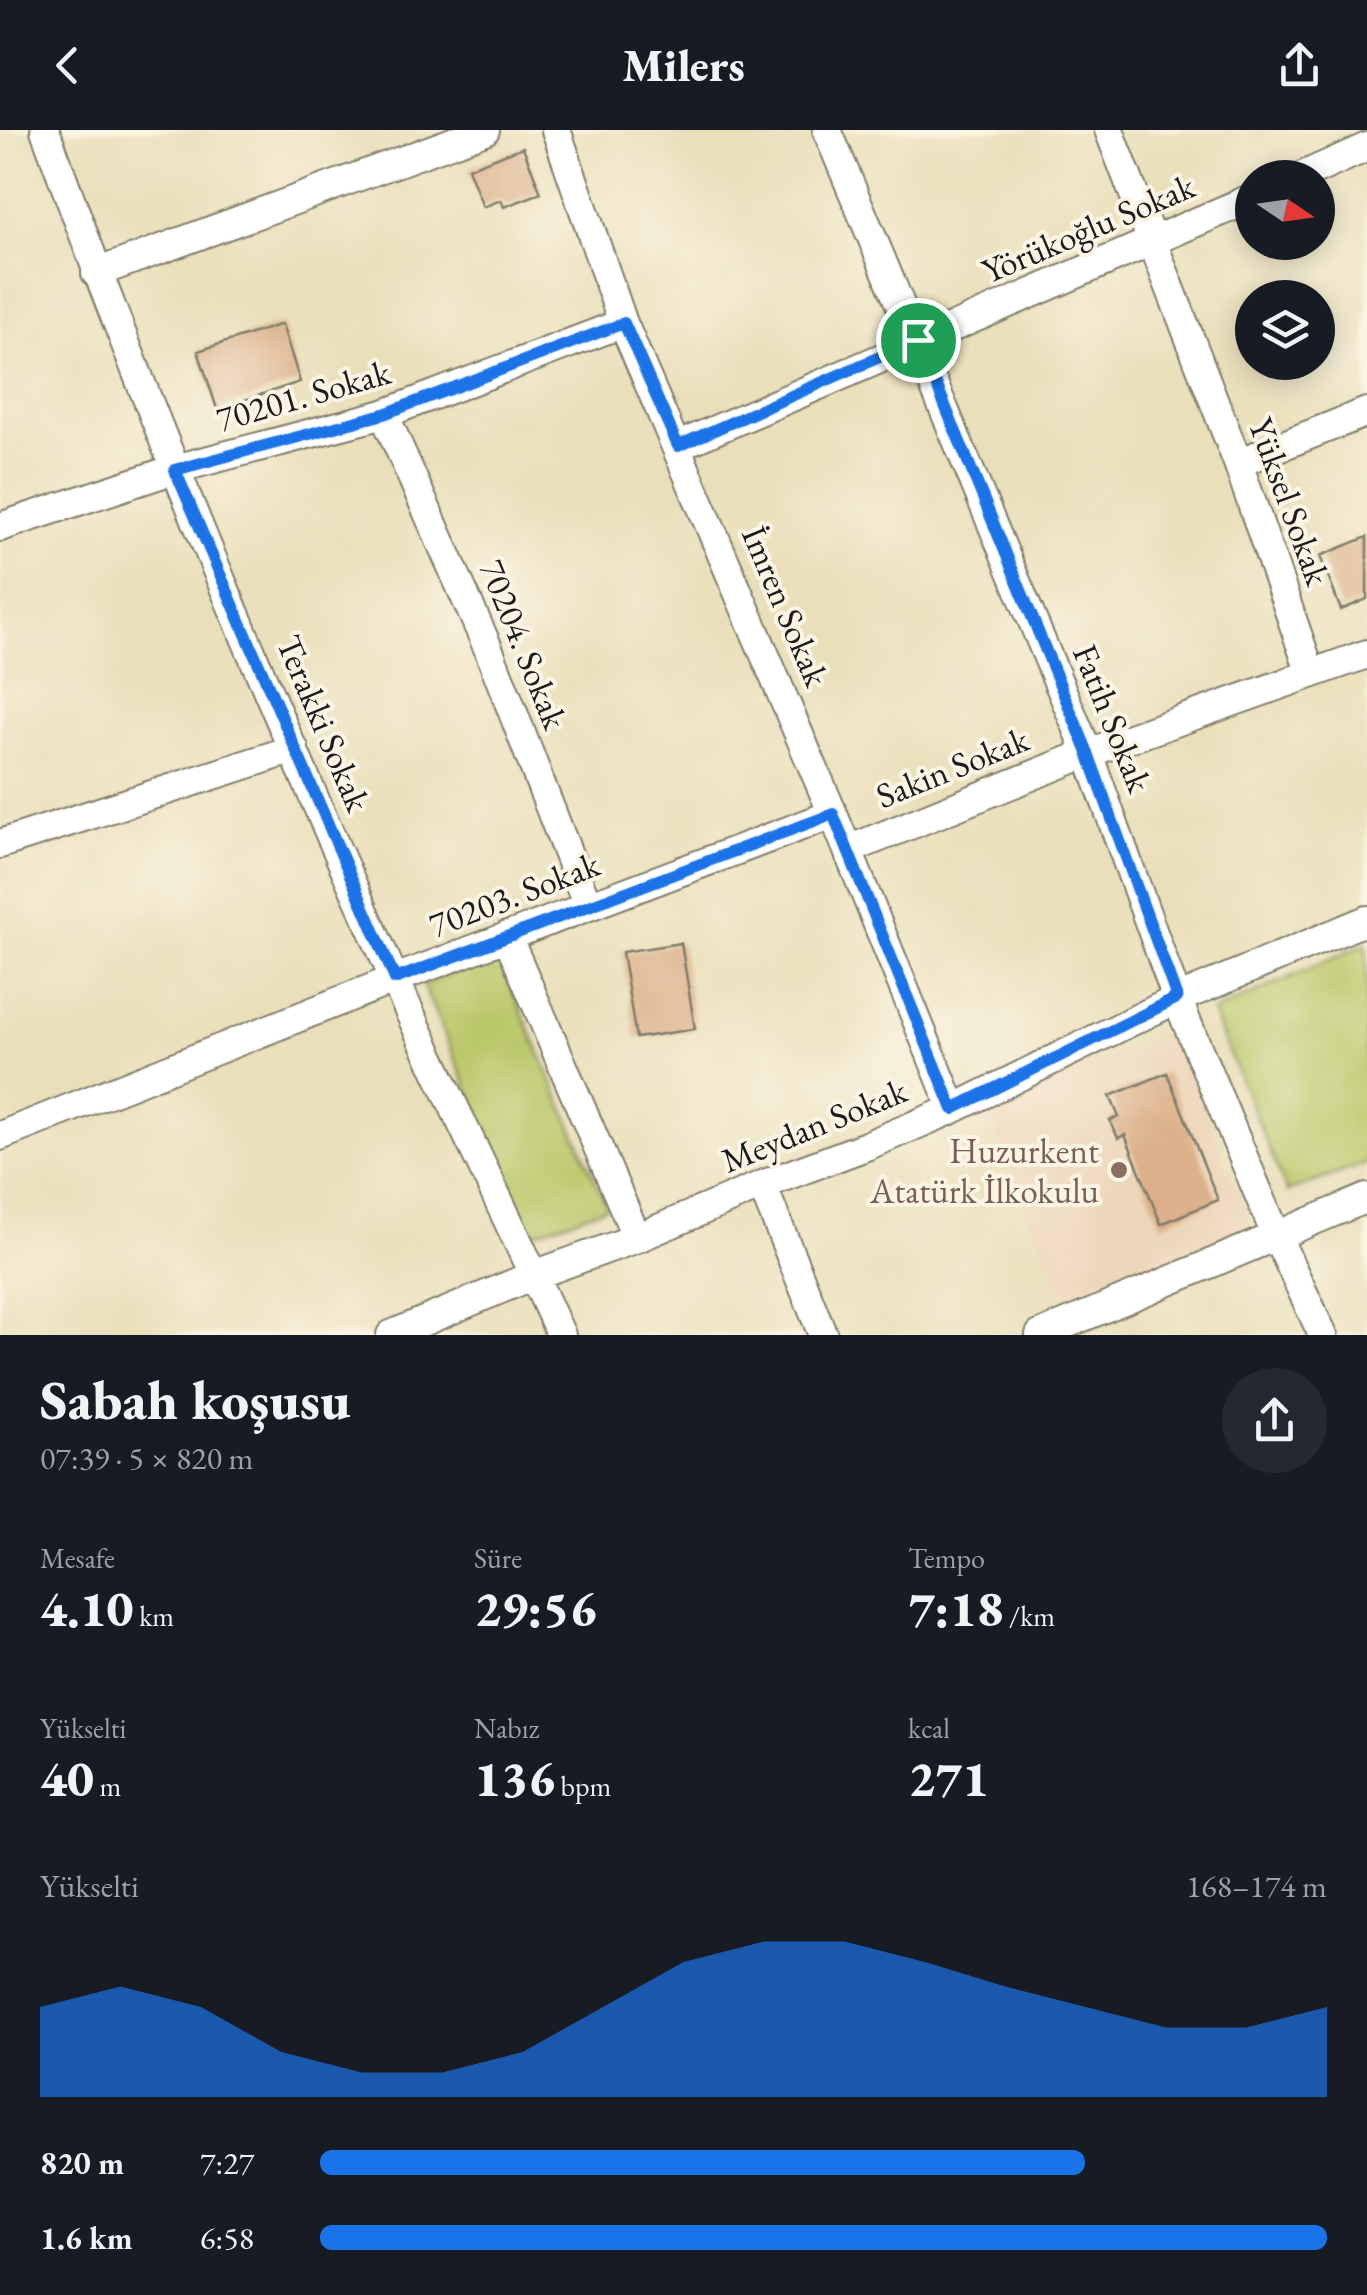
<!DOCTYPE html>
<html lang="tr">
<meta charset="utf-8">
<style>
body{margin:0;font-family:"EB Garamond",serif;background:#242831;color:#f1f3f6;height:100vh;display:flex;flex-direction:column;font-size:38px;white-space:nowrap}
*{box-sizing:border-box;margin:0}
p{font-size:32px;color:#9ea1a6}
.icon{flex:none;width:55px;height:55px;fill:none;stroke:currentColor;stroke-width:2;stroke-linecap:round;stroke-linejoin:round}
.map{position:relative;height:1205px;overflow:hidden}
.side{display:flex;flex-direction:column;background:#171b24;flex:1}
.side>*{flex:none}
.needle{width:65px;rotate:103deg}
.tools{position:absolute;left:1235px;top:30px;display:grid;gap:20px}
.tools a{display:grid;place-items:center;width:100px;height:100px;border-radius:50%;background:#171b24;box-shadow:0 5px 25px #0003;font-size:50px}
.pin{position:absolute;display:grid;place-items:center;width:85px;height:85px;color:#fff;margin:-42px;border:5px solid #fff;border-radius:50%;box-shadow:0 2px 10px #0007}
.round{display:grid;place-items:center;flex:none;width:105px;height:105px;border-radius:52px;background:#242831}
.headline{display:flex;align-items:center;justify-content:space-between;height:170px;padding:0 40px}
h1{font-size:55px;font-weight:800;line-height:75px}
.figures{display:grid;grid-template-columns:repeat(3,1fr);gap:15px;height:170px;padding:10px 40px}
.figures div{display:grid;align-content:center}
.figures b{font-size:50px;font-weight:800}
.figures small{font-size:28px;font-weight:400}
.figures p{font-size:28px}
.chart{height:280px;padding:20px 40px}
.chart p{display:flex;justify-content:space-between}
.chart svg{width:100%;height:180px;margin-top:10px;fill:#1a73e8;opacity:.7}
ul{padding:0 40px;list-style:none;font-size:32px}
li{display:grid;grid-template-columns:160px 120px 1fr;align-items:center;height:75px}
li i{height:25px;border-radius:12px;background:#1a73e8}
header{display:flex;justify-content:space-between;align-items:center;height:130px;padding:0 40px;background:#171b24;font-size:45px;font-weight:800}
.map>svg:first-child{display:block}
.built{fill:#edd7bb}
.green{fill:#bbc86a;stroke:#6c7243;stroke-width:2.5}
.building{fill:#dbb08a}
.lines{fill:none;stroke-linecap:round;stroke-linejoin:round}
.minor-casing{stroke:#827e6b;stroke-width:32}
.minor{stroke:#fff;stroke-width:28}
.route-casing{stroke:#fff;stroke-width:20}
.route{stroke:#1a73e8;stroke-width:12}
.education-dot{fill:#8d6e63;stroke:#fcf5e5;stroke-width:4}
.labels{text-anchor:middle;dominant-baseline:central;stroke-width:8;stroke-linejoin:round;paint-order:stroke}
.street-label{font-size:35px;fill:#1c1c1c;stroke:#fcf5e5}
.education-label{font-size:35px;fill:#785e54;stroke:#fcf5e5;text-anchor:end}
</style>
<header><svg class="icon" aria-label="back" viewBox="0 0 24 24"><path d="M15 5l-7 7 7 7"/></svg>Milers<svg class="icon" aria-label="share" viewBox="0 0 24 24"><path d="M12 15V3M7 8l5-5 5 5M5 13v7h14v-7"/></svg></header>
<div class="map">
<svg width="1367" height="1205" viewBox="0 0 1367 1205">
<rect width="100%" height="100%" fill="#fcf5e5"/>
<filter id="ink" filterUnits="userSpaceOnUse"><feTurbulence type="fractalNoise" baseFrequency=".01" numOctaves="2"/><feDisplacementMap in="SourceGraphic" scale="20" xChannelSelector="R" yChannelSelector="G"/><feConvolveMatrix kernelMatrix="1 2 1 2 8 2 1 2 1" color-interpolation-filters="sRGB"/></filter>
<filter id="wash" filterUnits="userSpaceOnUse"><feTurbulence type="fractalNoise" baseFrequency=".0048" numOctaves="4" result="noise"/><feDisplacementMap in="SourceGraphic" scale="40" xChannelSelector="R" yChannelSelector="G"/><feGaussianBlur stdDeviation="2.25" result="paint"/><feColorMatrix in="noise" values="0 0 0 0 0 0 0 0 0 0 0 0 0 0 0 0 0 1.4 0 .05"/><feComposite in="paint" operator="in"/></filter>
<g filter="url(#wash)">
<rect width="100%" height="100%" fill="#e9dfba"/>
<path class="built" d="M1173 900 1252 1099 1064 1174 986 980Z"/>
<path class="green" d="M1367 813V1033L1287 1062 1212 882Z
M497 825 607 1077 531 1104 423 855Z"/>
<g id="blocks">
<path class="building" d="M523 17 541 63 504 77 501 70 483 77 468 38Z
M282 194 300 252 217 279 198 221Z
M1367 407V469L1341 480 1320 426Z
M681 813 695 899 636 908 622 822Z
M1167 943 1218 1070 1161 1094 1125 1005 1118 1008 1110 990 1119 987 1110 966Z"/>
</g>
</g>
<g filter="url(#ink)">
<use href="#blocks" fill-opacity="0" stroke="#827e6b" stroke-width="2.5"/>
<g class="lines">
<g class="minor-casing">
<path id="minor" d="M45 0C149 287 268 569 394 848 448 967 507 1085 561 1205
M556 0 623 193 833 684 953 979
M827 0 1088 623 1177 869 1276 1105 1323 1205
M1109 0 1238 333 1311 544
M1298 48 1367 17
M96 143 485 0
M384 284 488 518 588 776
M678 316 1252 68
M1238 333 1367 282
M0 397 175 339 384 284 623 193
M0 714 294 619
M848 720 1088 623 1367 524
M507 806 637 1108
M0 1006 395 849 833 684
M762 1055 823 1205
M391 1205 534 1145 637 1108 762 1055 866 1016 953 979 1177 869 1367 790
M1040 1205 1367 1068"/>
</g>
<use href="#minor" class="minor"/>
</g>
</g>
<g class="lines" filter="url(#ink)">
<g class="route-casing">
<path id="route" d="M624 193 678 316 918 210 1088 623 1177 868 953 979 833 684 395 849 175 340 384 284Z"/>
</g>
<use href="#route" class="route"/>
</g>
<circle class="education-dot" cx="1119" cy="1040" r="10"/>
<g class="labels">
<g class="street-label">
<text transform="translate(1088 98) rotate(-23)">Yörükoğlu Sokak</text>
<text transform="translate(303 265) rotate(-16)">70201. Sokak</text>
<text transform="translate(1290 371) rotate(70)">Yüksel Sokak</text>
<text transform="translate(786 476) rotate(67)">İmren Sokak</text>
<text transform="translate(524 514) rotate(68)">70204. Sokak</text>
<text transform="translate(1113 588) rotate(68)">Fatih Sokak</text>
<text transform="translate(324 593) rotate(67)">Terakki Sokak</text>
<text transform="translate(952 637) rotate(-22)">Sakin Sokak</text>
<text transform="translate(514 764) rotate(-21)">70203. Sokak</text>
<text transform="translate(814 995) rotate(-22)">Meydan Sokak</text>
</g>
<g class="education-label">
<text x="1099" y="1020">Huzurkent<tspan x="1099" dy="40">Atatürk İlkokulu</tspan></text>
</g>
</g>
</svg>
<div class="tools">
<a><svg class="needle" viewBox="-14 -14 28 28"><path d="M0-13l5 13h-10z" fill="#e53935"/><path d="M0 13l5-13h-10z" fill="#9ea1a6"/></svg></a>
<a><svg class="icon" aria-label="layers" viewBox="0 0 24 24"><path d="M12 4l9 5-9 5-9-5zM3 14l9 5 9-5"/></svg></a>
</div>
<div class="pin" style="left:918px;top:210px;background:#1e9e55"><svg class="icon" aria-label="arrive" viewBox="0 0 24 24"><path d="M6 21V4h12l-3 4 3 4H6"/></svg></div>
</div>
<section class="side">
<div class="headline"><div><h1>Sabah koşusu</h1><p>07:39 · 5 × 820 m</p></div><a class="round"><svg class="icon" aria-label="share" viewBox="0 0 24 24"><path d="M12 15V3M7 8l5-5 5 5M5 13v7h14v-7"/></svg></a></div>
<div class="figures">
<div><p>Mesafe</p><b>4.10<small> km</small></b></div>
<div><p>Süre</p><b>29:56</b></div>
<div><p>Tempo</p><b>7:18<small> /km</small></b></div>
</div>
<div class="figures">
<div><p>Yükselti</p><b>40<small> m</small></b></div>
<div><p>Nabız</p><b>136<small> bpm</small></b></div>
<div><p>kcal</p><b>271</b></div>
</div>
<div class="chart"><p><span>Yükselti</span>168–174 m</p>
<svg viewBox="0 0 160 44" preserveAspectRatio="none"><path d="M0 44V22L10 17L20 22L30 33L40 38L50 38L60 33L70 22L80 11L90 6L100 6L110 11L120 17L130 22L140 27L150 27L160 22V44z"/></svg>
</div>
<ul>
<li><b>820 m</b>7:27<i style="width:76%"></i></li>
<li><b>1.6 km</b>6:58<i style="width:100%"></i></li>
</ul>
</section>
